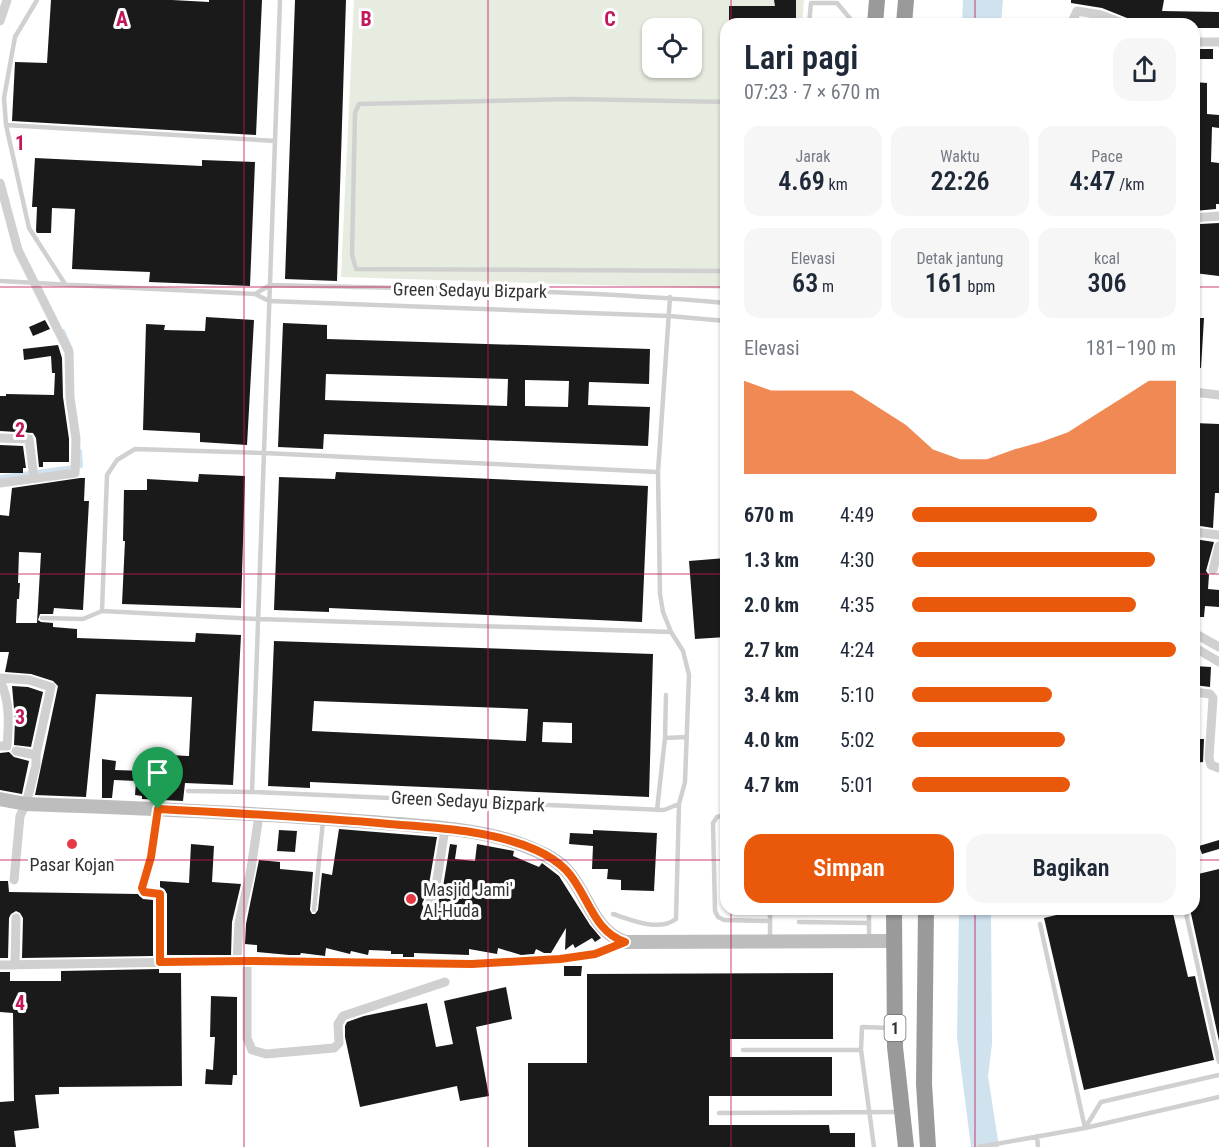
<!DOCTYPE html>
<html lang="id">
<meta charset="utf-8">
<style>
body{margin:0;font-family:"Roboto Condensed",sans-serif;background:#f6f6f7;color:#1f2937;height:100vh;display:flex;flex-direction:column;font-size:22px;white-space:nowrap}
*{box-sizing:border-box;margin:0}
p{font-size:20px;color:#747a83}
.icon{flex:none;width:33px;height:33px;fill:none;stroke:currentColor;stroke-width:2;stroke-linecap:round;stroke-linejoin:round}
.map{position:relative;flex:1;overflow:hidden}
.sheet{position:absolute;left:720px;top:18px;width:480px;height:897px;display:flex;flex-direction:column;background:#fff;border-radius:18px;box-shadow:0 2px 4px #0004}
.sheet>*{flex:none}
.buttons{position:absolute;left:642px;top:18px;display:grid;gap:12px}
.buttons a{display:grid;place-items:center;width:60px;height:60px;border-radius:12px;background:#fff;box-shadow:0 2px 4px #0004;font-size:30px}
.pin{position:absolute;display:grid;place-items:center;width:51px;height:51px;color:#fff;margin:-62px -26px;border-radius:50% 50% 50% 0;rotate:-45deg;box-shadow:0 0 6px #0007}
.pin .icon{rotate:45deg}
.round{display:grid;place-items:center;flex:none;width:63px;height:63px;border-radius:18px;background:#f6f6f7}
.headline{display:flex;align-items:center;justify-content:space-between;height:102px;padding:0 24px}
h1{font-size:33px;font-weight:600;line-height:45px}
.stats{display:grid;grid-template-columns:repeat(3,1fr);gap:9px;height:102px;padding:6px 24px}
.stats div{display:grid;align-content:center;border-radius:15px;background:#f6f6f7;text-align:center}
.stats b{font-size:26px;font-weight:600}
.stats small{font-size:16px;font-weight:400}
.stats p{font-size:16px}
.chart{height:168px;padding:12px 24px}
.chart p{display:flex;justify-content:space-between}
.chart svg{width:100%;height:108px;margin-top:6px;fill:#ea580c;opacity:.7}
.primary-button{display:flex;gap:12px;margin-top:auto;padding:12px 24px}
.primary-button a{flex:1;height:69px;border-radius:18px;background:#ea580c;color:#fff;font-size:24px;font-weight:600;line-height:69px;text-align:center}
.primary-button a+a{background:#f6f6f7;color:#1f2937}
ul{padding:0 24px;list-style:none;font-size:20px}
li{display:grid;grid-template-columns:96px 72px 1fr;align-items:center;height:45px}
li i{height:15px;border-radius:8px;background:#ea580c}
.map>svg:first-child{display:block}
.green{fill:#e6ecdf;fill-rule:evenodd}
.water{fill:#cfe2ee}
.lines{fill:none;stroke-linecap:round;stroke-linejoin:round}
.stream{stroke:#cfe2ee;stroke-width:4}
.building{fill:#1a1a1a;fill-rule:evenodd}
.lane{stroke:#d0d0d0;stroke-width:4.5}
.street{stroke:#d0d0d0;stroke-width:9}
.secondary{stroke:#bdbdbd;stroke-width:14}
.highway{stroke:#9a9a9a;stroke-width:16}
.lane-bridge{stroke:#d0d0d0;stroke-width:4.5}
.route-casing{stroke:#fff;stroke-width:12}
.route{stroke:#ea580c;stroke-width:8}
.grid{fill:none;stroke:#c2185b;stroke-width:1.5;stroke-opacity:0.55}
.poi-dot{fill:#e63946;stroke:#fff;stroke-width:2}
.labels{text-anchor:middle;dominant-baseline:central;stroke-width:6;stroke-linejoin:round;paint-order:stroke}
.shield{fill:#fff;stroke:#707070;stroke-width:1.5}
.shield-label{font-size:16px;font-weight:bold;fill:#333}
.street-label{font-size:18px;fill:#333;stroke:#fff}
.poi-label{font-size:18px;fill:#333;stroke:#fff}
.grid-label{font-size:20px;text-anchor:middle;font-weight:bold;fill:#c2185b;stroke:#fff;stroke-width:6;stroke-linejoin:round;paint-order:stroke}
</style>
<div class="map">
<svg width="1219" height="1147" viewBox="0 0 1219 1147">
<rect width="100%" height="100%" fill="#fff"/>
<path class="green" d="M354 0H804L802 24H726V289L341 277ZM652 28H692V68H652Z"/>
<path class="water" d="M963 0H1003L1001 24H962Z
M959 909H991L992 1044 988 1076 999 1147H971L957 1037Z"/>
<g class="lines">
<path class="stream" d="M63 331 71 349
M0 477 81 466 80 451"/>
</g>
<path class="building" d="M51 0H172L209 2V0H262L256 135 12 121 15 62 47 63Z
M295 0H346L337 281 285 279Z
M774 0H796V24H729V6H775Z
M1071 0H1164L1162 11 1219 12V28H1194V24H1132L1127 18 1102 8 1071 3Z
M1194 49H1213V59H1194Z
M1194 82 1207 83V114L1219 115V128L1212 127 1211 162 1219 163V204H1216V209L1194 211Z
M35 158 202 166V160L255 162 250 286 149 282 150 272 72 269 75 209 52 208 51 233H37L36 231 37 207H32Z
M1219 223V276L1194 273V242L1200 243V224Z
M206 317 254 320 247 445 200 442V433L143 430 146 324 165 325 164 330 205 331Z
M1194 318H1204L1201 368 1194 367Z
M45 320 50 329 33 336 29 327Z
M283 323 327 325V339L650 349 649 384 589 382 588 405 650 407 648 446 324 434 323 449 278 447ZM326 374 508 379 507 406 325 400ZM525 380 569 381 568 407 525 406Z
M58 345 62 358 63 397 69 439V462H43V467H39L36 438 33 433 0 431V396H6V394L54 395 55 373H52L51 356 24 360 23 349Z
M1194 423 1219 424V493H1215L1213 528 1194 525 1196 469H1194Z
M0 445 23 446 26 468H23V473H0Z
M336 472 648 486 642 622 329 608V612L274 610 279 477 335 479Z
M199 474 245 476 241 608 122 604 125 541H123L124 490H147V479L198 482Z
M80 478H85L84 501H89L83 610 54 608 53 614H40L38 620 41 622 53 623V627L77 629V638L195 642 196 633 241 635 233 785 185 783 183 801 142 799V796L135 795 136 781 114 780 112 798H102V759L116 761 115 770 145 771 147 770V754L189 756 192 697 96 694 86 797 35 795 58 686 53 681 31 674 5 672 9 652H0V515L9 516 12 488ZM19 552 41 553 37 623H16L17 599H19L20 583H18Z
M1194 539 1214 542 1206 571 1209 575 1208 589 1219 590V607L1205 606 1204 617H1194Z
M726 558V637L695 639 689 561Z
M274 641 653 654 649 797 310 782V788L268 786ZM314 701 528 709 526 741 312 731ZM543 722 572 723V743L542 742Z
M1194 666 1211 667 1210 687 1194 685Z
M12 686 28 687 43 692 31 747 14 745 15 720Z
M1194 739H1204L1203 762 1194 763Z
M9 752 14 757 29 761 22 794 0 790V753Z
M339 829 437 837 428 890 422 904 424 908 429 911 435 908 442 893 450 844 457 845 455 859 475 861 477 844 514 851 513 856 539 867 542 863 559 876 590 925 601 938 595 942 592 938 575 948 573 944 565 950 566 928 551 953H544L536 949 534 954 521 955 498 948 497 954 469 949V955L414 953V957H403V954H391V951L369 950 368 955 351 951 350 954 326 948 325 956 301 953 300 955H289L257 952V945L245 944 246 924 259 860 280 862V869L313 872 310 910 312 914H315L318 910 322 873 332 875Z
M279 830 297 831 295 852 277 851Z
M593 830 657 833 654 891 621 890V880L607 879 608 869H592L593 846 569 844 570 833 593 834Z
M1219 840V849L1202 854 1199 846Z
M191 844 214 846 212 882 241 884 232 922 231 955H167V894L164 889 160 887V881L189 883Z
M1219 869V1041L1190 909H1194V875Z
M0 881H8L9 892 138 894 143 899 153 900V956L22 958 23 918 20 913 16 911 11 914 9 918 8 958H0Z
M1081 909H1172L1188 977 1195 976 1214 1060 1084 1090 1044 918Z
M564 966H582L581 976H564Z
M159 969V973H181L182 1086 59 1087V1094L35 1095 39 1128 14 1131 16 1147H0V1102L14 1101 13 1013 0 1012V972H10V981H61V971Z
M833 973V1039H730V1057H832V1096H709V1125H829L830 1133H855V1147H528V1063H587V974Z
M506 987 512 1019 476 1027 489 1096 460 1101 457 1086 360 1107 345 1037V1026L347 1022 364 1016 427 1003 436 1047 453 1044 444 1001Z
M211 996 237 997V1075H233L232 1085 205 1084 206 1069 213 1070 215 1037H210Z"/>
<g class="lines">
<path class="lane" d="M37 0 15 37 4 98 6 125 29 228 65 284
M809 24 811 3H837L853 22
M848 24 853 22 872 21
M726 102 573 99 359 104 355 113 352 255 356 269 726 271
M6 125 275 141
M54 284 255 294 269 301 669 316 726 321
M255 294 270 285C422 289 574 289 726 303
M102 611 107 475 117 460 135 449 264 453 658 472
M42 618 83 619 102 611 258 619 671 632
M665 738 666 695
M188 791 252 792 664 810 679 804 685 782 689 675 683 651 671 632 663 612 660 594 658 472 670 297
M252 792 280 0
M657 810 665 738 687 737
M726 815 717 817 713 823 715 911 718 917 724 920 769 921
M1185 909 1219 1062
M314 910 323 821
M613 914C631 920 659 932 676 919L679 804
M799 922 869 923
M1040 924 1085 1128
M869 938V909
M770 939V909
M743 1050H861
M719 1113 899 1112
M1085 1128 1101 1102 1219 1075
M1037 1136 1038 1147
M874 1147 861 1050 862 1027 891 1028
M979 1147 1085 1128 1219 1097"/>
<path class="street" d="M0 21 7 0
M1071 24 1077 11 1101 15 1125 24
M1194 42H1219
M0 183 18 250 69 352 70 397 76 439 75 473 0 483
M1194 218 1219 216
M1194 392 1219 395
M0 438 29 439 34 478
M1194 532 1219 535
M1213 570 1219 546
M1194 633 1219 647
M1194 647 1219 662
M0 678 29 680 51 687 36 755V765L26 804 20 816 14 880
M0 680C10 701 9 723 7 746H0
M1194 692 1210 694 1213 698 1209 758 1211 765 1219 768
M16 751 36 755
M158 809 151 857 142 888 144 892 160 894V962
M429 904 435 892 445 829
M247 961V1038L252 1050 266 1054 334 1048 339 1043 338 1024 343 1016 445 982
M237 962 239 923 251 869 259 815
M0 965 247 961 472 965 560 959 595 954 625 942
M15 965 16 918"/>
<path class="secondary" d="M0 799 26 804C141 808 256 813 371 822 419 826 479 828 523 845 538 851 555 858 566 870 588 893 592 931 625 942L894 941"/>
<path class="highway" d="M875 24 877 0
M904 24 906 0
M894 909 895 1047 906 1147
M926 909 924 1084 928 1147"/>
<path class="lane-bridge" d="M1 281 54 284"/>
</g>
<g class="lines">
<g class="route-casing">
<path id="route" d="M158 809C235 813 312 817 389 824 438 828 491 830 536 850 547 855 558 862 566 870 588 893 592 931 625 942L595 954 560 959 472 964 247 961 160 962V894L144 892 142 888 151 857Z"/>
</g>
<use href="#route" class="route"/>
</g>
<path class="grid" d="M244 0V1147M488 0V1147M731 0V24M975 0V24M0 287H726M1194 287H1219M0 574H726M1194 574H1219M0 860H726M1194 860H1219M731 909V1147M975 909V1147"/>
<g class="poi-dot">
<circle cx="72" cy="844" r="6"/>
<circle cx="411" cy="899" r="6"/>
</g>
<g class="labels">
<rect class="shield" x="884.5" y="1015" width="21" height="26" rx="4.5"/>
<g class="shield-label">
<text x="895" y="1028">1</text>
</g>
<g class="street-label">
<text transform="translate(470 290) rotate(1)">Green Sedayu Bizpark</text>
<text transform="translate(468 801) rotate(3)">Green Sedayu Bizpark</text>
</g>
<g class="poi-label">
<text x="72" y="864">Pasar Kojan</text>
<text x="423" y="889" text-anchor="start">Masjid Jami'<tspan x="423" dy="21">Al-Huda</tspan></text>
</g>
</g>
<g class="grid-label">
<text x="122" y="26">A</text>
<text x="366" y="26">B</text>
<text x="610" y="26">C</text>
<text x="20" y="150">1</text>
<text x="20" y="437">2</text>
<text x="20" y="724">3</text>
<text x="20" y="1010">4</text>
</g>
</svg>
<div class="buttons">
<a><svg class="icon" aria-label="locate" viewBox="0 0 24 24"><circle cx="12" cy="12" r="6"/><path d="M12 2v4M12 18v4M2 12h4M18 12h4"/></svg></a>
</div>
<div class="pin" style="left:158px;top:809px;background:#1e9e55"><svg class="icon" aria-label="arrive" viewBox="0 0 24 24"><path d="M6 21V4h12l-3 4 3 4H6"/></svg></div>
<section class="sheet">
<div class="headline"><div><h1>Lari pagi</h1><p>07:23 · 7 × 670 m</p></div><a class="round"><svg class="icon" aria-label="share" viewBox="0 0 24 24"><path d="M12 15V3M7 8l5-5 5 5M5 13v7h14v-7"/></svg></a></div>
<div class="stats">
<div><p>Jarak</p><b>4.69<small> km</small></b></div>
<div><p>Waktu</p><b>22:26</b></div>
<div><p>Pace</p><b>4:47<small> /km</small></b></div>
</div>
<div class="stats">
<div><p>Elevasi</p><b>63<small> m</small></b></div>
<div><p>Detak jantung</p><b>161<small> bpm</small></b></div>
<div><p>kcal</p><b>306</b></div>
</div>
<div class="chart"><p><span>Elevasi</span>181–190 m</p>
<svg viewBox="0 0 160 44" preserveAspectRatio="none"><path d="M0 44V6L10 10L20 10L30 10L40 10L50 17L60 24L70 34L80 38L90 38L100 34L110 31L120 27L130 20L140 13L150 6L160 6V44z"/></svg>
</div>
<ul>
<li><b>670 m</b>4:49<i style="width:70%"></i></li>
<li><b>1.3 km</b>4:30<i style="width:92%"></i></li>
<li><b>2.0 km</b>4:35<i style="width:85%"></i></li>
<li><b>2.7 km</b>4:24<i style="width:100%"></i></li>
<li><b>3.4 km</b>5:10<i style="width:53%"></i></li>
<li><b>4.0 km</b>5:02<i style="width:58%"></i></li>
<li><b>4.7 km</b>5:01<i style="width:60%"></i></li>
</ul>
<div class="primary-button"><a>Simpan</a><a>Bagikan</a></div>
</section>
</div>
